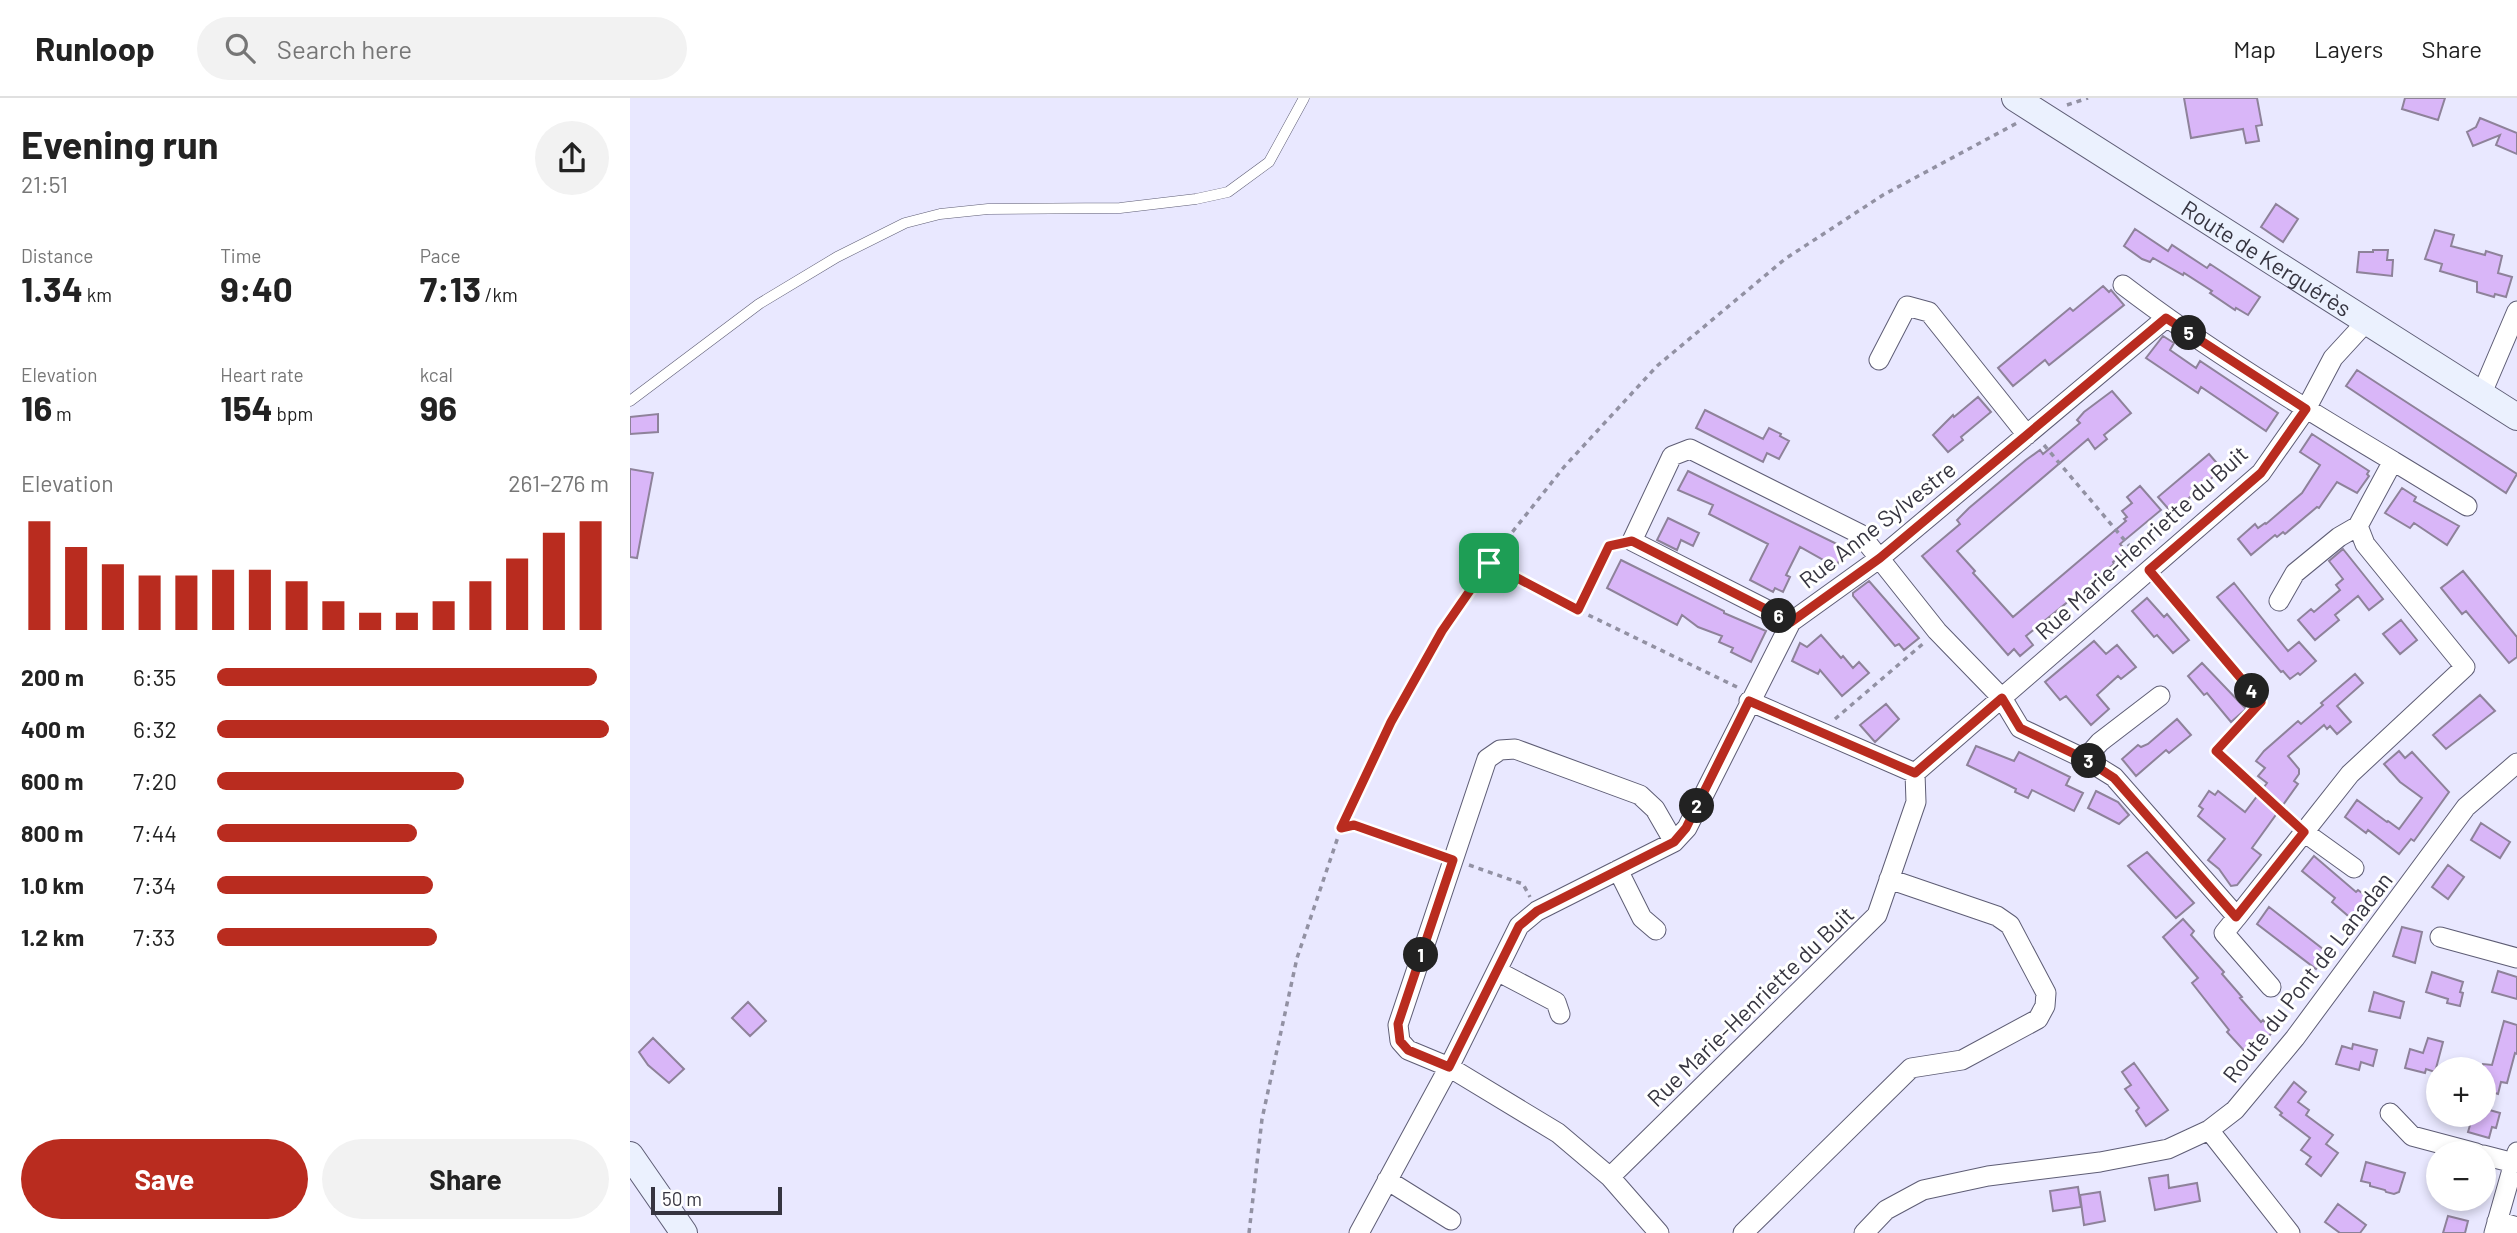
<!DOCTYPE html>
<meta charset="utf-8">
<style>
body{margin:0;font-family:Barlow,sans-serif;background:#f2f2f2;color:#222;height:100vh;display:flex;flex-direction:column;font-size:26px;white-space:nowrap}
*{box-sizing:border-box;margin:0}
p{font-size:23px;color:#767676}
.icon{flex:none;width:38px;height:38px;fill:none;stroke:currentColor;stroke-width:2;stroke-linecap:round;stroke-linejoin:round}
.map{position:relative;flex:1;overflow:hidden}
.side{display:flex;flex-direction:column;background:#fff;width:630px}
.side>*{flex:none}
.fabs{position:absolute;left:1796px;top:959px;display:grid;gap:14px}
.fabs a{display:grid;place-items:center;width:70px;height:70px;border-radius:50%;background:#fff;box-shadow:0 4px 10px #0003;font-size:35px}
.scale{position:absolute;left:21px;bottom:18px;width:131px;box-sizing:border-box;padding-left:7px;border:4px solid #363540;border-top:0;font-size:19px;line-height:24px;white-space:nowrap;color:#363540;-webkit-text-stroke:5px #fff;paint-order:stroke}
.pin{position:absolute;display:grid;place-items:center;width:60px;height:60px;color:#fff;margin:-30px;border-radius:14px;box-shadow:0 4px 10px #0006}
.km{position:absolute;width:35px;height:35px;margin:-18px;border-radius:50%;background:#222;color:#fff;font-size:19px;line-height:35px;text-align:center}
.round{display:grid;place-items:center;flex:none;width:74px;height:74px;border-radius:37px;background:#f2f2f2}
.headline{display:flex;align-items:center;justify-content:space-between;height:119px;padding:0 21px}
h1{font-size:38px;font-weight:700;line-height:52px}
.metrics{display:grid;grid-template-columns:repeat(3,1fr);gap:10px;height:119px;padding:7px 21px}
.metrics div{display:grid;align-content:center}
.metrics b{font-size:35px;font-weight:700}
.metrics small{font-size:19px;font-weight:400}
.metrics p{font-size:19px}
.chart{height:196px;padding:14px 21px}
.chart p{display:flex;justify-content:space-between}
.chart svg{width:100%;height:126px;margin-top:7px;stroke:#b92c1f;stroke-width:6}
.button{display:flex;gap:14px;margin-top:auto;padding:14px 21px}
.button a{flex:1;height:80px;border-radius:42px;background:#b92c1f;color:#fff;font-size:28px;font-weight:700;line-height:80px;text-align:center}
.button a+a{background:#f2f2f2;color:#222}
ul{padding:0 21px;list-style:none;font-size:23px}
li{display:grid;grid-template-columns:112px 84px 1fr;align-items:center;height:52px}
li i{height:18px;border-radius:9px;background:#b92c1f}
header{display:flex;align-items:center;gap:42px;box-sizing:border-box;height:98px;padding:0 35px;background:#fff;border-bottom:2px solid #e0e0e0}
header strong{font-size:33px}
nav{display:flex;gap:38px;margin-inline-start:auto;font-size:24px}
.search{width:490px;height:63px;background:#f2f2f2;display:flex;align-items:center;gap:18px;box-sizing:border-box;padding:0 24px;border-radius:38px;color:#767676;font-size:26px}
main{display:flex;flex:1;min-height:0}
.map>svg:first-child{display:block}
.building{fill:#d9b6f8;stroke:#8e829a;stroke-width:2}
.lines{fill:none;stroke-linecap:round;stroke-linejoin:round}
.lane-casing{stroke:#5e5d75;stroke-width:11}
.street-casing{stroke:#5e5d75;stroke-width:21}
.secondary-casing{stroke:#5e5d75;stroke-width:28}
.path{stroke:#9291a3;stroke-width:3.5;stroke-dasharray:5 5;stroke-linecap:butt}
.lane{stroke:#fff;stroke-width:10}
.street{stroke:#fff;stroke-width:19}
.secondary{stroke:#ebf1fe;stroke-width:26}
.route-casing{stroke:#fff;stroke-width:14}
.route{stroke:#b92c1f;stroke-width:9}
.labels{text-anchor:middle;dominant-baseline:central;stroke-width:6;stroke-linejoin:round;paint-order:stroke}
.street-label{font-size:23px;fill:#363540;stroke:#fff}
</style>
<header>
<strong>Runloop</strong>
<div class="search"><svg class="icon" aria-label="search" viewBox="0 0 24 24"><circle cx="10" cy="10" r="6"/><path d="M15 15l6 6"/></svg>Search here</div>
<nav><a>Map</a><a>Layers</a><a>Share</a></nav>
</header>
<main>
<section class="side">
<div class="headline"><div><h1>Evening run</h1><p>21:51</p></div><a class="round"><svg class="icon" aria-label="share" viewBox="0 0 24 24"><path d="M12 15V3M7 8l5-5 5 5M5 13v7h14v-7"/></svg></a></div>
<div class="metrics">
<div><p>Distance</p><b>1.34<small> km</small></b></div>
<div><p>Time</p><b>9:40</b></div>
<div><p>Pace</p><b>7:13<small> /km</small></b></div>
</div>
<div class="metrics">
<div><p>Elevation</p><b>16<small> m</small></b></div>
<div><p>Heart rate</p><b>154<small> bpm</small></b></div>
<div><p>kcal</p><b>96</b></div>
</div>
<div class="chart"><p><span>Elevation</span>261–276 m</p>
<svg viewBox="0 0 160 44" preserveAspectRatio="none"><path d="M5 44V6M15 44V15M25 44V21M35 44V25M45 44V25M55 44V23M65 44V23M75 44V27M85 44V34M95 44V38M105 44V38M115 44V34M125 44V27M135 44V19M145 44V10M155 44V6"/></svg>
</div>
<ul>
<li><b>200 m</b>6:35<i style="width:97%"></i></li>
<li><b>400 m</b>6:32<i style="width:100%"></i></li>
<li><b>600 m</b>7:20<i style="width:63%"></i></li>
<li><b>800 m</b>7:44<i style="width:51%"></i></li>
<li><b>1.0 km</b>7:34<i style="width:55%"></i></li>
<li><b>1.2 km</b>7:33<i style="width:56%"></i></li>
</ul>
<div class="button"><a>Save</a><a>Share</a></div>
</section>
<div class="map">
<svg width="1887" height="1135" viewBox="0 0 1887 1135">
<rect width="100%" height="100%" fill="#e9e8ff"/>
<path class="building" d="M1554 0H1627L1632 27 1626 28 1629 43 1616 45 1613 31 1561 40Z
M1775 0H1815L1808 22 1772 11Z
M1850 20 1887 35V56L1866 47 1870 37 1843 48 1837 34 1846 29Z
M1646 106 1668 121 1653 144 1631 129Z
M1505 131 1538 153 1542 147 1577 170 1580 166 1630 199 1618 217 1606 210 1605 212 1580 195 1582 193 1554 175 1553 177 1523 160 1520 164 1512 161 1494 148Z
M1805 132 1824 137 1821 148 1855 157 1856 153 1872 158 1868 175 1882 179 1876 199 1865 196 1864 199 1847 194V184L1810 173 1812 166 1795 161Z
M1743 152H1758L1757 162H1763L1762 178 1727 174 1729 154H1743Z
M1473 188 1479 194 1481 192 1494 207 1419 267 1415 262 1383 288 1368 270 1440 210 1443 213Z
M1533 238 1544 245 1540 252 1566 270 1570 263 1648 315 1636 333 1571 289 1568 295 1516 260Z
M1727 272 1887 376 1876 395 1716 288Z
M1482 293 1501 315 1474 337 1477 341 1465 351 1458 341 1327 453 1345 473 1343 475 1383 519 1496 423 1494 421 1497 419 1492 413 1502 405 1497 399 1510 388 1531 412 1490 446 1496 453 1483 464 1484 466 1396 538 1403 547 1390 558 1384 551 1378 557 1292 458 1330 426 1327 422 1339 410 1396 362 1410 352 1413 356 1450 325 1447 322 1454 314Z
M1348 299 1361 314 1331 339 1333 342 1318 354 1303 337 1323 317 1324 319Z
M1075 312 1133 341 1139 330 1151 336 1150 338 1159 343 1149 361 1137 355 1133 364 1066 330Z
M28 316V334L0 336V319Z
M1682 336 1739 373 1737 376 1739 378 1727 395 1707 384 1689 410 1687 409 1655 436 1653 434 1647 439 1645 437 1621 457 1608 441 1625 426 1628 430 1635 425 1636 426 1672 395 1690 367 1670 354Z
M1579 356 1592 371 1542 415 1528 399Z
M0 371 23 375 7 460 0 459Z
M1058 373 1215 450 1206 469 1170 449 1156 477 1160 479 1153 494 1145 490 1143 494 1120 482 1138 446 1079 416 1083 407 1048 392Z
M1772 390 1786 399 1784 403 1829 428 1817 447 1784 425 1780 430 1755 415Z
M1038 420 1069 435 1063 448 1051 442 1047 452 1027 442Z
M1713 451 1753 501 1739 512 1728 498 1705 517 1709 522 1685 542 1668 522 1681 511 1684 514 1710 492 1706 487 1713 481 1699 463Z
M991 462 1094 513V515L1136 533 1121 564 1101 554 1103 550 1089 544 1092 538 1068 529 1052 517 1047 527 977 490Z
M1833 473 1887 539V559L1879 565 1836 513 1832 516 1811 490Z
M1239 483 1289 540 1274 552 1269 546 1265 548 1223 498V495Z
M1604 485 1658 553 1669 544 1686 563 1670 577 1668 575 1660 581 1653 573 1651 574 1587 499Z
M1517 500 1534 519 1537 516 1559 542 1543 555 1527 537 1524 539 1502 513Z
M1771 522 1787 542 1770 556 1753 536Z
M1191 537 1211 560 1213 558 1223 570 1229 564 1239 575 1212 598 1190 572 1188 576 1162 563 1170 545 1177 549Z
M1464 543 1476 556 1487 547 1506 569 1491 581 1488 578 1467 597 1479 611 1461 627 1436 598 1430 602 1415 584Z
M1572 565 1616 611 1601 624 1577 595 1574 597 1558 578Z
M1725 576 1733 585 1707 608 1721 624 1707 636 1700 628 1697 631 1694 627 1658 658 1669 671V676L1664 683 1668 686 1622 750 1631 757 1607 787 1601 788 1589 771 1578 762 1595 741 1568 718 1573 711 1569 708 1579 693 1585 697 1588 693 1615 714 1637 685 1628 678 1635 670 1626 663 1634 653 1668 623 1671 626 1693 607 1691 605Z
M1850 597 1865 613 1816 651 1803 637Z
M1256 606 1269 621 1245 644 1230 627Z
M1547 621 1561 637 1539 655 1536 652 1506 678 1492 661 1508 647 1511 649 1518 646Z
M1346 648 1384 663 1389 654 1440 679 1436 687 1453 695 1444 713 1402 692 1398 700 1385 694 1386 691 1376 686 1337 667Z
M1769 653 1775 660 1782 654 1819 694 1784 743 1781 741 1769 756 1738 732 1736 735 1715 719 1727 702 1757 724 1758 723 1769 731 1792 700 1770 684 1754 666Z
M1466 693 1488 704 1499 717 1489 726 1458 710Z
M1851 725 1880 744 1870 760 1841 742Z
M1517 754 1564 805 1546 820 1498 768Z
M1684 758 1726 794 1728 792 1741 802 1724 823 1702 804 1705 800 1672 773Z
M1818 767 1834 779 1818 801 1802 789Z
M1639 809 1698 855 1686 871 1627 826Z
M1553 821 1564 833 1561 837 1594 874 1592 876 1612 899 1610 900 1631 924 1633 922 1642 934 1634 945 1618 957 1597 934 1599 932 1562 885 1568 880 1533 839Z
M1772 829 1792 834 1785 865 1763 858Z
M1868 873 1887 879V901L1862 894Z
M1802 874 1833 884 1830 894 1833 895 1830 908 1817 905 1818 901 1796 894Z
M1744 894 1774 904 1770 920 1739 913Z
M118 904 136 923 120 938 102 920Z
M1874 923 1887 927V956L1885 955 1877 985 1871 984 1868 996 1853 991V966L1862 967Z
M23 940 54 971 39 985 18 967 9 954Z
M1798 940 1813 944 1805 974 1796 971 1795 975 1775 970 1780 951 1793 955Z
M1723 946 1747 952 1743 968 1731 964 1729 972 1706 966 1712 948 1722 951Z
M1504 965 1538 1012 1516 1028 1506 1013 1509 1010 1495 991 1501 987 1492 974Z
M1664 984 1676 994 1668 1004 1679 1012 1676 1017 1703 1037 1696 1046 1708 1055 1691 1078 1676 1066 1681 1059 1671 1052 1680 1040 1650 1017 1652 1015 1645 1009Z
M1856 1011 1870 1015 1866 1030 1862 1029 1859 1040 1838 1034 1843 1017H1854Z
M1736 1064 1775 1075 1769 1094 1764 1096 1756 1094 1755 1092 1740 1088V1085L1731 1083Z
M1538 1077 1539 1090 1567 1085 1570 1103 1525 1112 1519 1080Z
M1448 1089 1451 1109 1423 1113 1420 1093Z
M1470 1094 1475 1123 1454 1127 1450 1097Z
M1708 1106 1736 1127 1730 1135H1710L1695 1124Z
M1818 1118 1838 1123 1835 1135H1813Z"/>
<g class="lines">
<g class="lane-casing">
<path id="lane" d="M0 303 129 206 207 159 275 125 310 116 358 111 490 110 566 101 598 94 639 64 674 0"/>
</g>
<g class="street-casing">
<path id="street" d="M1249 262 1277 208 1299 214 1397 337
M1852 295 1887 213
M1763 363 1837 408
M1649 503 1665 475 1709 439 1728 428
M1161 524 1002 443 1042 358 1060 351 1230 436 1307 533 1372 600 1390 630 1455 661 1484 679 1607 819 1720 676 1835 569 1735 446 1728 428 1763 363C1671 308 1578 252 1493 187
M1119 603 1285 675 1631 375 1676 311 1703 260 1737 223
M1455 661 1470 644 1530 598
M1674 734 1724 770
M988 772 1012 820 1026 832
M1607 819 1594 835 1641 889
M1810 839 1887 860
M867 873 926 904 930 916
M1760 1015 1782 1038 1846 1055
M1579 1032 1660 1135
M1853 1057 1884 1065
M980 1079 1247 817 1286 704 1285 675
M757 1082 821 1122
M1867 1123 1887 1129
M729 1135 819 969 889 828 907 813 1044 744 1057 730 1161 524 1250 460 1536 220
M1029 1135 980 1079 928 1035 819 969 778 952 770 943 768 927 857 661 870 652 885 651 1010 697 1025 711 1044 744
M1113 1135 1281 970 1332 962 1408 921 1415 908 1416 895 1380 827 1367 818 1259 781
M1234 1135 1256 1112 1293 1092 1358 1078 1470 1064 1538 1051 1579 1032 1605 1012 1665 940 1836 709 1887 665
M1864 1135 1887 1054"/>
</g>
<g class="secondary-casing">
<g id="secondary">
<path id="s1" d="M1385 0 1887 319"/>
<path d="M0 1057 54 1135"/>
</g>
</g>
<path class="path" d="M1437 7 1458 0
M1414 347 1508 458
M986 446 979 448 948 512 1109 590
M859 465 948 512
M1531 486 1631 604 1586 654 1663 723
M1205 621 1295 544
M711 730 725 727 808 757
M839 767 893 786 900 799
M619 1135 632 1021 667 860 711 730 761 624 812 533 868 452 934 369 1027 268 1155 161 1253 97 1387 25"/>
<use href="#lane" class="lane"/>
<use href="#street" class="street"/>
<use href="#secondary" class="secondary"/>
</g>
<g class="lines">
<g class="route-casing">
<path id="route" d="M1536 220 1676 311 1631 375 1519 472 1631 604 1586 653 1674 734 1606 819 1484 680 1455 661 1390 630 1372 600 1285 675 1119 603 1056 730 1044 744 907 813 889 828 819 969 778 952 770 943 768 926 823 762 724 727 711 730 761 624 812 533 859 465 948 512 979 448 1002 443 1161 524 1250 460Z"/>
</g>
<use href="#route" class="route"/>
</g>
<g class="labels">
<g class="street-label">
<text stroke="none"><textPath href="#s1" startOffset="298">Route de Kerguérès</textPath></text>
<text transform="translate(1247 426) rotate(-38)">Rue Anne Sylvestre</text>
<text transform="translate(1511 444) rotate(-42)">Rue Marie-Henriette du Buit</text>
<text transform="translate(1677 879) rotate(-52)">Route du Pont de Lanadan</text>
<text transform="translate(1120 908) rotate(-44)">Rue Marie-Henriette du Buit</text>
</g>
</g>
</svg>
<div class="fabs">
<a>+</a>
<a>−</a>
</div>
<div class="scale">50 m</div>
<div class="pin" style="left:859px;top:465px;background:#1e9e55"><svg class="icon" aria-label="arrive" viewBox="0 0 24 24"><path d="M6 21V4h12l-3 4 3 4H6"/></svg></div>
<b class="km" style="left:791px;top:857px">1</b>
<b class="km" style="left:1067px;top:708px">2</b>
<b class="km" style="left:1459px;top:663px">3</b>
<b class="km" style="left:1622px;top:593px">4</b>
<b class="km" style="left:1559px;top:235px">5</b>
<b class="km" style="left:1149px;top:518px">6</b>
</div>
</main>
